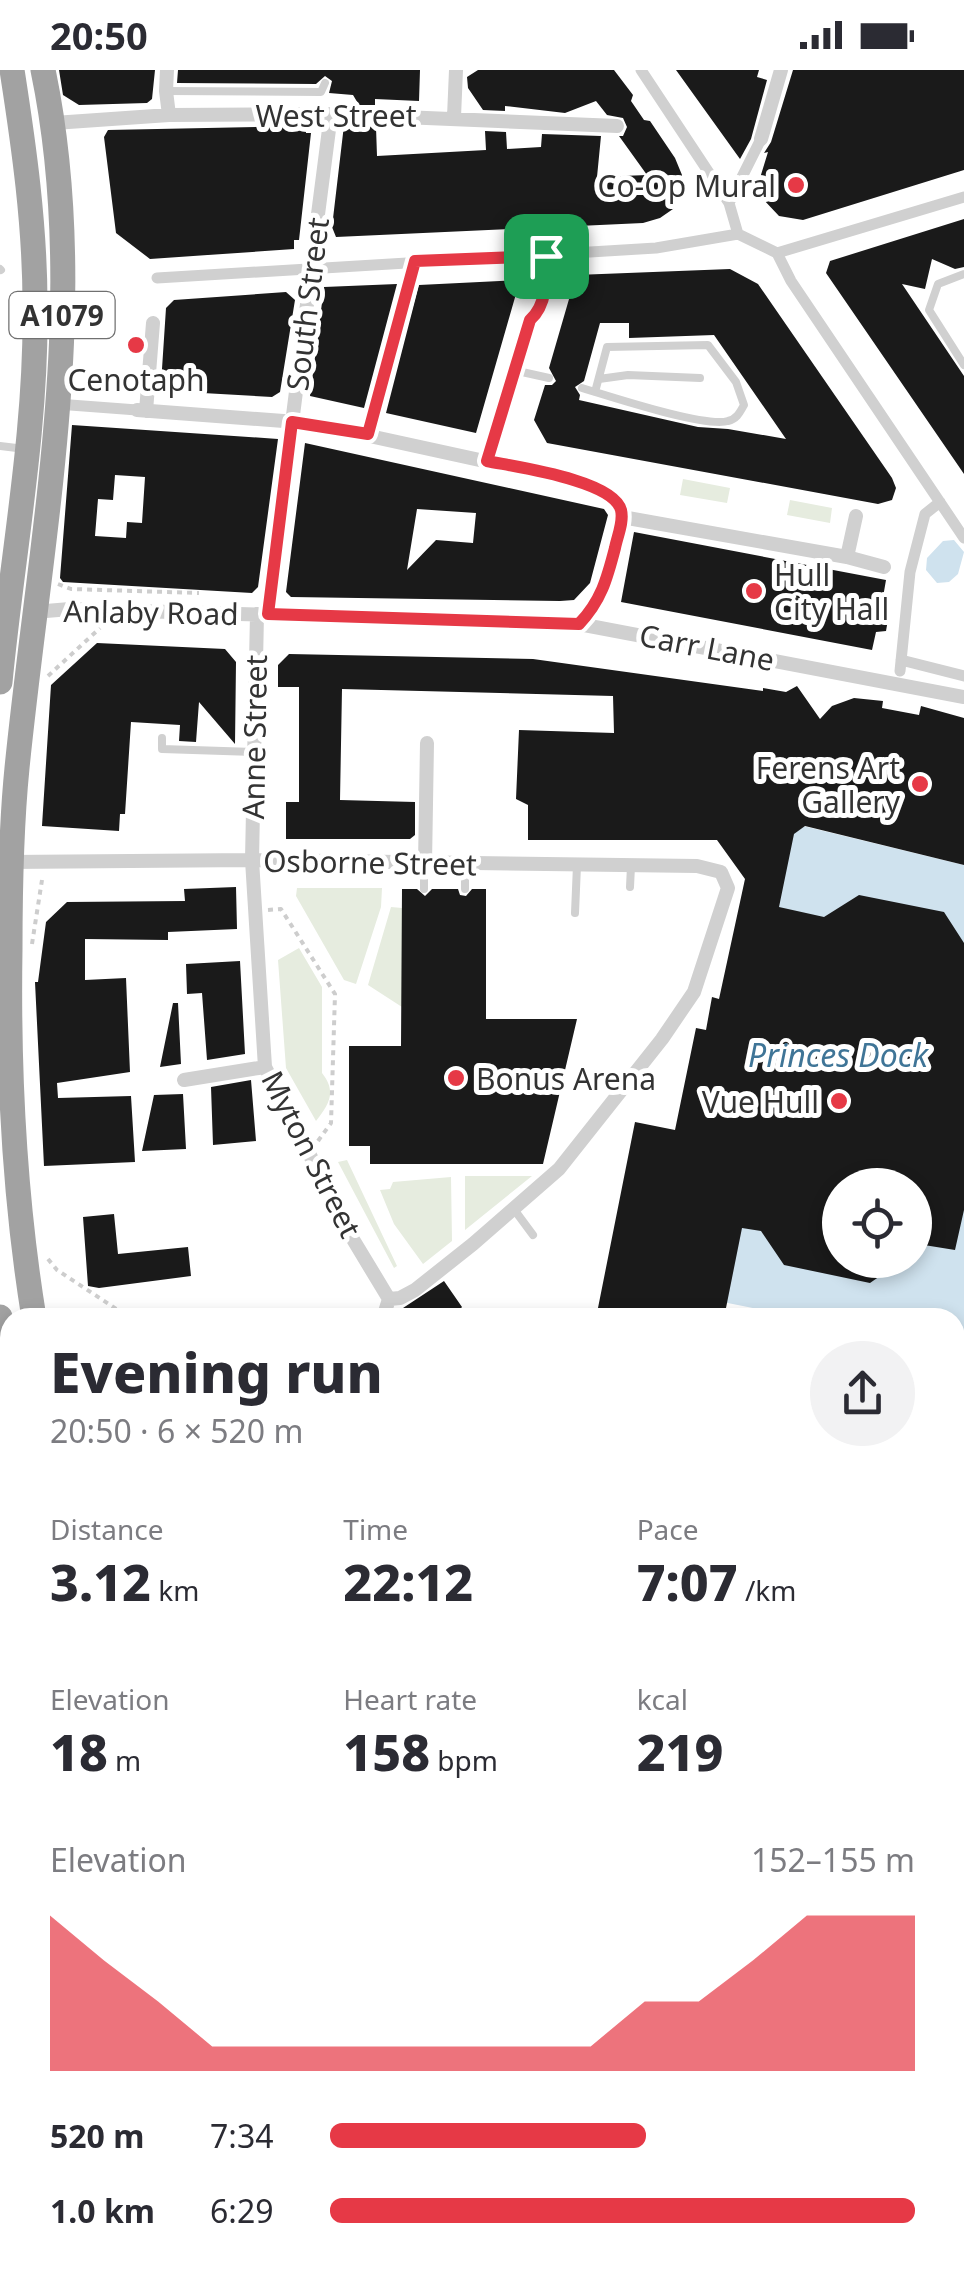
<!DOCTYPE html>
<meta charset="utf-8">
<style>
body{margin:0;font-family:"Noto Sans",sans-serif;background:#f2f2f3;color:#2b2b33;height:100vh;display:flex;flex-direction:column;font-size:38px;white-space:nowrap}
*{box-sizing:border-box;margin:0}
p{font-size:32px;color:#7c7c81}
.icon{flex:none;width:55px;height:55px;fill:none;stroke:currentColor;stroke-width:2;stroke-linecap:round;stroke-linejoin:round}
.map{position:relative;flex:1;overflow:hidden}
.drawer{position:absolute;left:0px;top:1238px;width:965px;height:962px;display:flex;flex-direction:column;background:#fff;border-radius:30px 30px 0 0;box-shadow:0 5px 15px #0003}
.drawer>*{flex:none}
.controls{position:absolute;left:822px;top:1098px;display:grid;gap:20px}
.controls a{display:grid;place-items:center;width:110px;height:110px;border-radius:50%;background:#fff;box-shadow:0 5px 15px #0003;font-size:50px}
.pin{position:absolute;display:grid;place-items:center;width:85px;height:85px;color:#fff;margin:-42px;border-radius:20px;box-shadow:0 5px 15px #0006}
.round{display:grid;place-items:center;flex:none;width:105px;height:105px;border-radius:52px;background:#f2f2f3}
.headline{display:flex;align-items:center;justify-content:space-between;height:170px;padding:0 50px}
h1{font-size:55px;font-weight:800;line-height:75px}
.stats{display:grid;grid-template-columns:repeat(3,1fr);gap:15px;height:170px;padding:10px 50px}
.stats div{display:grid;align-content:center}
.stats b{font-size:50px;font-weight:800}
.stats small{font-size:28px;font-weight:400}
.stats p{font-size:28px}
.chart{height:280px;padding:20px 50px}
.chart p{display:flex;justify-content:space-between}
.chart svg{width:100%;height:180px;margin-top:10px;fill:#e63946;opacity:.7}
ul{padding:0 50px;list-style:none;font-size:32px}
li{display:grid;grid-template-columns:160px 120px 1fr;align-items:center;height:75px}
li i{height:25px;border-radius:12px;background:#e63946}
.status{display:flex;justify-content:space-between;align-items:center;height:70px;padding:0 50px;background:#fff;direction:ltr}
.status svg{height:28px;fill:currentColor}
.map>svg:first-child{display:block}
.green{fill:#e6ecdf}
.water{fill:#cfe2ee;fill-rule:evenodd}
.building{fill:#1a1a1a;fill-rule:evenodd}
.lines{fill:none;stroke-linecap:round;stroke-linejoin:round}
.path{stroke:#cdcdcd;stroke-width:4;stroke-dasharray:5 5;stroke-linecap:butt}
.service{stroke:#d0d0d0;stroke-width:8}
.pedestrian{stroke:#d0d0d0;stroke-width:11}
.minor{stroke:#d0d0d0;stroke-width:14}
.tertiary{stroke:#d0d0d0;stroke-width:18}
.trunk{stroke:#a2a2a2;stroke-width:25}
.route-casing{stroke:#fff;stroke-width:20}
.route{stroke:#e63946;stroke-width:12}
.poi-dot{fill:#e63946;stroke:#fff;stroke-width:4}
.labels{text-anchor:middle;dominant-baseline:central;stroke-width:10;stroke-linejoin:round;paint-order:stroke}
.shield{fill:#fff;stroke:#707070;stroke-width:2.5}
.shield-label{font-size:28px;font-weight:bold;fill:#333}
.street-label{font-size:30px;fill:#333;stroke:#fff}
.poi-label{font-size:30px;fill:#333;stroke:#fff;text-anchor:end}
.water-label{font-size:32px;font-style:italic;fill:#3f7597;stroke:#fff}
</style>
<div class="status"><b>20:50</b><svg viewBox="0 0 49 12"><path d="M0 12V9h3v3zM5 12V6h3v6zM10 12V3h3v9zM15 12V0h3v12zM26 1h20v11H26zM47 4h2v5h-2z"/></svg></div>
<div class="map">
<svg width="964" height="2199" viewBox="0 0 964 2199">
<rect width="100%" height="100%" fill="#fff"/>
<path class="green" d="M683 409 730 418 727 433 680 425Z
M790 430 832 438 830 453 787 445Z
M297 818H382L381 837 356 914 344 910 296 826Z
M391 837 402 838V937L368 915Z
M299 878 322 917V1003C337 1022 329 1034 316 1051L286 998 278 890Z
M347 1090 397 1196 394 1198 338 1092Z
M465 1106H532L465 1160Z
M451 1107 452 1171 423 1194 394 1154 380 1120 390 1119 393 1112Z"/>
<path class="water" d="M954 470 964 482 958 504 949 512 937 513 926 500 927 488 943 471Z
M758 745 964 795V1280L955 1278V1248L797 1247 663 1220ZM840 1115H915V1190H840Z
M955 1492 964 1494V2067L955 2041Z"/>
<path class="building" d="M59 0H155L152 29 147 33 79 35 63 25Z
M178 0H420L419 31 375 29V35H359L353 25 329 23 332 11 325 6 316 14 177 13Z
M478 0H614L633 25 631 31 644 50 650 51 675 88 682 105V122L673 139 660 148 643 153 336 167 332 157 344 55 376 57 377 86 486 80 485 61 506 62 507 79 541 77 542 64 601 66 597 107 647 105 619 66H623L627 57 623 48 607 45 596 31 565 43 505 36V41L483 40 468 18 467 7Z
M676 0H759L757 7 767 10 751 69 740 89Z
M793 0H964V100L803 150 779 146 762 128 760 108 768 82 764 83 771 72Z
M306 56V63H311L299 170H294V179L150 189 116 163 104 67 108 60Z
M964 149V197L955 199 932 189 925 219 902 214 964 306V404L826 203 830 191Z
M730 199 758 214 892 408 896 418 892 430 878 434 547 373 534 350 545 315H552L556 311 549 298 576 205ZM600 253H629V268L714 265 786 369 728 359 698 357 579 330 580 325 575 317 584 311Z
M520 210 476 363 386 343 419 215Z
M397 214 364 338 310 326 324 217Z
M286 222 295 230 280 322 272 327 185 322 167 320 161 314 166 238 174 230Z
M72 355 278 369 258 517 252 523 63 512 60 508ZM115 405 145 407 142 453 127 452 126 468 95 466 98 429 113 430Z
M305 373 604 439 608 445 590 513 574 530 560 531 291 527 286 522ZM417 439 476 443 473 473 436 470 407 500Z
M634 462 886 510 882 533 890 538 886 561 876 562 872 580 621 532Z
M97 573 225 579 236 592 235 674 199 632 196 672 179 671 180 655 131 652 125 744H120L119 761 42 756 51 615Z
M289 584 533 589 763 621V618L786 622 797 616 820 649 832 636 854 628 883 631 882 638 919 645 921 636 964 648V795L805 756 794 764 779 837 824 847 859 825 944 842 964 873V1140L955 1180 924 1175 915 1181V1115H840V1190H903L870 1213 784 1195 761 1161 742 1158 724 1248H596L635 1052 675 1060 696 958 706 960 712 927 719 929 745 809 717 770H528V735L516 729 519 660 614 663 613 626 342 619 340 730 415 732V765L410 769H286V732H299V617H278V595Z
M236 817 237 859 168 862V870L85 869V910L126 908 130 1002 57 1013 58 1028 131 1026 135 1092 44 1096 35 912H38L46 852 67 832 185 831 184 819Z
M402 819H417L425 826 432 819H458L460 825 466 826 472 819H486V949H577L543 1094H370V1076H349V976H401Z
M240 891 245 984 207 990 202 923 187 924 186 894Z
M173 933H178L181 994 160 997Z
M251 1010 256 1071 213 1075 211 1017Z
M183 1024 186 1079 142 1081 154 1025Z
M114 1144 118 1184 188 1177 191 1206 99 1218 88 1216 83 1147Z
M444 1211 462 1237 453 1248H400L403 1238Z"/>
<g class="lines">
<path class="path" d="M58 514 71 519 199 523
M48 606 100 558
M268 840 281 839 335 924 331 1053 318 1071
M32 874 42 810
M48 1189 57 1200 130 1248
M248 1248 354 1243 361 1248
M730 1248H762
M955 1300 964 1302
M955 1449 964 1451
M959 1468 961 1458 964 1459
M955 1483 964 1485
M955 1528 961 1529
M955 1627 964 1624
M955 1717 964 1713
M955 1813 964 1810
M955 1911 964 1908
M0 2001 10 1994
M955 2010 964 2034
M0 2022 10 2029
M955 2055 964 2080
M3 2076 10 2074"/>
<path class="service" d="M166 21 321 22 325 13
M0 199 1 200
M964 204 938 214 929 240 964 295
M513 300 549 308
M599 309 628 305 700 308
M582 318C609 326 705 358 728 351 737 349 740 342 744 335L736 312 708 275 607 277 595 322
M0 376 25 379
M162 668V679L254 682
M630 817 631 796
M424 819V794
M465 819V794
M575 843 577 795
M513 1138 533 1165"/>
<path class="pedestrian" d="M641 0 729 133 738 164
M729 133 761 69
M738 164 777 183
M777 183 791 211 964 468
M777 183 964 127
M157 208 656 178 738 164
M307 234 317 152
M540 235 547 210V186
M57 334 137 340
M901 590 964 606
M900 601 910 502 925 444 940 432"/>
<path class="minor" d="M167 0 166 21 169 45
M454 47 456 0
M54 53 169 45 331 44 617 56
M761 69 781 0
M317 152 331 44
M137 340 310 353 576 411 604 420 616 429 622 447 604 520 579 554
M146 341 153 253
M368 364 409 215
M487 391 530 250 538 243 540 235
M622 447 847 487 884 497
M847 487 856 446
M34 542 70 539 579 554 964 627
M257 544 252 790 265 997 351 1166 389 1229 383 1248
M268 544 307 234
M9 792 252 790 697 796 721 802 728 818 694 922 662 969 559 1099 473 1174 415 1220 400 1228 389 1229
M425 794 427 673
M184 1010 265 997
M0 1623 10 1624
M92 2190 94 2199
M163 2190 164 2196 188 2190
M267 2190 269 2199
M409 2190 412 2199
M558 2190 561 2199
M958 2198 964 2190
M709 2199V2190"/>
<path class="tertiary" d="M0 1970 10 1965"/>
<path class="trunk" d="M0 612C12 487 37 360 35 234 35 155 24 77 12 0
M0 1247 10 1315
M34 1248C14 1125 8 1003 10 879 10 819 11 758 17 698 40 467 91 231 43 0
M0 1335H10
M955 1375 964 1378
M0 1391 10 1388
M955 1394 964 1396
M0 1419 10 1416
M955 1422 964 1424
M0 1474 10 1472
M0 1492 10 1496"/>
</g>
<g class="lines">
<g class="route-casing">
<path id="route" d="M546 186C547 208 547 235 530 250L487 391C516 397 613 410 621 440 624 452 617 467 615 478 607 509 601 531 579 554L268 544 292 352 368 364 415 191Z"/>
</g>
<use href="#route" class="route"/>
</g>
<g class="poi-dot">
<circle cx="796" cy="115" r="10"/>
<circle cx="136" cy="275" r="10"/>
<circle cx="754" cy="521" r="10"/>
<circle cx="920" cy="714" r="10"/>
<circle cx="456" cy="1008" r="10"/>
<circle cx="839" cy="1031" r="10"/>
</g>
<g class="labels">
<rect class="shield" x="9.5" y="222" width="105" height="46" rx="8"/>
<g class="shield-label">
<text x="62" y="245">A1079</text>
</g>
<g class="street-label">
<text x="336" y="45">West Street</text>
<text transform="translate(307 234) rotate(-83)">South Street</text>
<text transform="translate(151 542) rotate(1)">Anlaby Road</text>
<text transform="translate(707 577) rotate(11)">Carr Lane</text>
<text transform="translate(254 667) rotate(-89)">Anne Street</text>
<text transform="translate(370 792) rotate(1)">Osborne Street</text>
<text transform="translate(312 1084) rotate(63)">Myton Street</text>
</g>
<g class="poi-label">
<text x="776" y="115">Co-Op Mural</text>
<text x="136" y="309" text-anchor="middle">Cenotaph</text>
<text x="774" y="504" text-anchor="start">Hull<tspan x="774" dy="34">City Hall</tspan></text>
<text x="900" y="697">Ferens Art<tspan x="900" dy="34">Gallery</tspan></text>
<text x="476" y="1008" text-anchor="start">Bonus Arena</text>
<text x="819" y="1031">Vue Hull</text>
</g>
<g class="water-label">
<text x="838" y="984">Princes Dock</text>
</g>
</g>
</svg>
<div class="controls">
<a><svg class="icon" aria-label="locate" viewBox="0 0 24 24"><circle cx="12" cy="12" r="6"/><path d="M12 2v4M12 18v4M2 12h4M18 12h4"/></svg></a>
</div>
<div class="pin" style="left:546px;top:186px;background:#1e9e55"><svg class="icon" aria-label="arrive" viewBox="0 0 24 24"><path d="M6 21V4h12l-3 4 3 4H6"/></svg></div>
<section class="drawer">
<div class="headline"><div><h1>Evening run</h1><p>20:50 · 6 × 520 m</p></div><a class="round"><svg class="icon" aria-label="share" viewBox="0 0 24 24"><path d="M12 15V3M7 8l5-5 5 5M5 13v7h14v-7"/></svg></a></div>
<div class="stats">
<div><p>Distance</p><b>3.12<small> km</small></b></div>
<div><p>Time</p><b>22:12</b></div>
<div><p>Pace</p><b>7:07<small> /km</small></b></div>
</div>
<div class="stats">
<div><p>Elevation</p><b>18<small> m</small></b></div>
<div><p>Heart rate</p><b>158<small> bpm</small></b></div>
<div><p>kcal</p><b>219</b></div>
</div>
<div class="chart"><p><span>Elevation</span>152–155 m</p>
<svg viewBox="0 0 160 44" preserveAspectRatio="none"><path d="M0 44V6L10 17L20 27L30 38L40 38L50 38L60 38L70 38L80 38L90 38L100 38L110 27L120 27L130 17L140 6L150 6L160 6V44z"/></svg>
</div>
<ul>
<li><b>520 m</b>7:34<i style="width:54%"></i></li>
<li><b>1.0 km</b>6:29<i style="width:100%"></i></li>
</ul>
</section>
</div>
